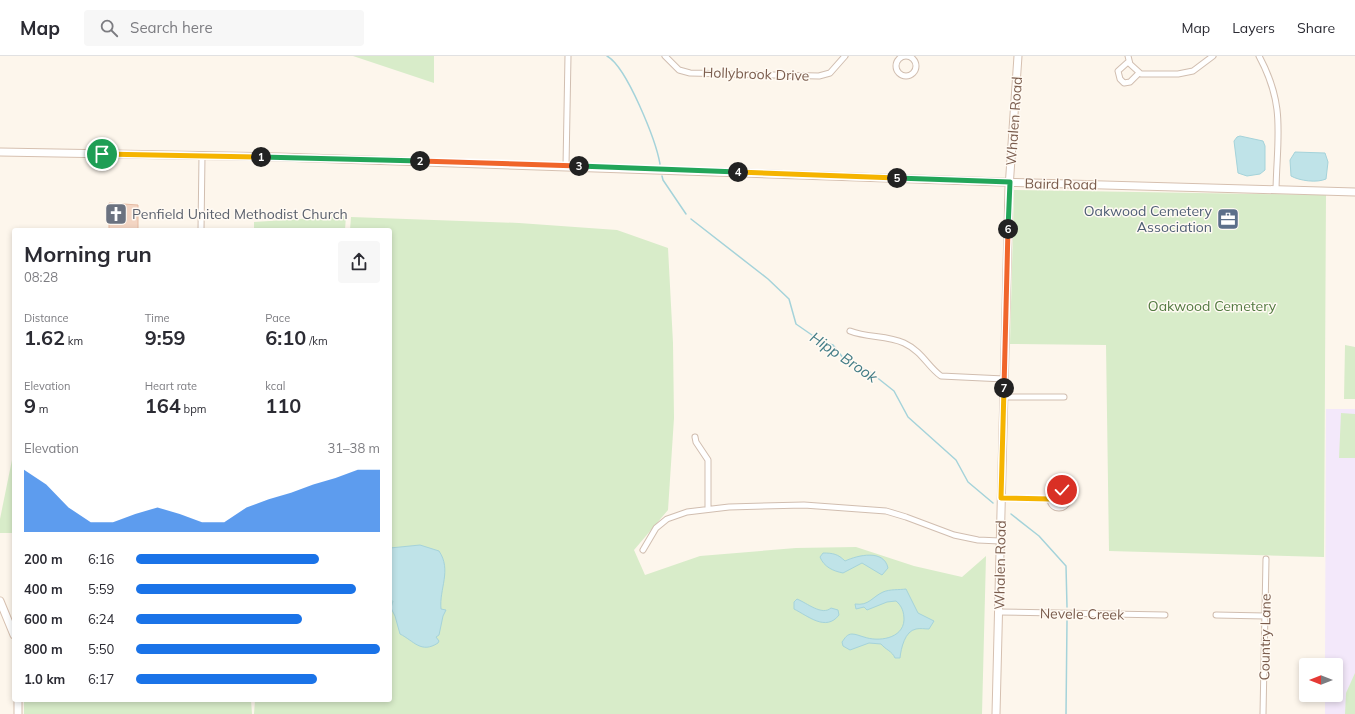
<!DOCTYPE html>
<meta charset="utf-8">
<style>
body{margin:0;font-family:Mulish,sans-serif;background:#f7f7f7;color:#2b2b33;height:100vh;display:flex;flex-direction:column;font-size:15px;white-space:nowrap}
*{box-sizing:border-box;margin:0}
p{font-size:13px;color:#7c7c81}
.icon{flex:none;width:22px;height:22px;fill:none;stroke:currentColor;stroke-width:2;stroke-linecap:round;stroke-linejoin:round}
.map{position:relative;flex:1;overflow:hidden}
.panel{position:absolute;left:12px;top:172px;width:380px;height:474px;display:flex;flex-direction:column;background:#fff;border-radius:4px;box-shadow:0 2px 6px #0003}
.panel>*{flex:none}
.needle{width:26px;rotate:270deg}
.tools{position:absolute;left:1299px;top:602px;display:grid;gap:8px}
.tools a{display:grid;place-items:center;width:44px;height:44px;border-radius:4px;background:#fff;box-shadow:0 2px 6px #0003;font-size:20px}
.pin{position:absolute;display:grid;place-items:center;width:34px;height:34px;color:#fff;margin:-17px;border:2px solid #fff;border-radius:50%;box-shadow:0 1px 4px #0007}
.km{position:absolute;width:20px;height:20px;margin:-10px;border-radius:50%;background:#222;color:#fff;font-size:11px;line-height:20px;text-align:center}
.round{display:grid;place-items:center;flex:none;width:42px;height:42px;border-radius:4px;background:#f7f7f7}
.overview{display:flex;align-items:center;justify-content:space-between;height:68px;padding:0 12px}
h1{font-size:22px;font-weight:700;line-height:30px}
.stats{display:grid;grid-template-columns:repeat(3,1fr);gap:6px;height:68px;padding:4px 12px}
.stats div{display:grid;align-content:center}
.stats b{font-size:20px;font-weight:700}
.stats small{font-size:11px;font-weight:400}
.stats p{font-size:11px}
.chart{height:112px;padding:8px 12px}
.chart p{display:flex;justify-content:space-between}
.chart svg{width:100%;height:72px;margin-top:4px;fill:#1a73e8;opacity:.7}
ul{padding:0 12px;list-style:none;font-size:13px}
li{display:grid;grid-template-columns:64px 48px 1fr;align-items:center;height:30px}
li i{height:10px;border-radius:5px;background:#1a73e8}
header{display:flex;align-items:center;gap:24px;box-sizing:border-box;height:56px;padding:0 20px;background:#fff;border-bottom:1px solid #e1e1e2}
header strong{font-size:19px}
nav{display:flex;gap:22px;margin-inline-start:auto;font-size:14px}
.search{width:280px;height:36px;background:#f7f7f7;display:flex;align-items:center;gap:10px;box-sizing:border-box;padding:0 14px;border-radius:4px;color:#7c7c81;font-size:15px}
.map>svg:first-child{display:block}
.education{fill:#f3e8fa}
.green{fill:#d8ecc9}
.water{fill:#bfe3e8;stroke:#a5d3da}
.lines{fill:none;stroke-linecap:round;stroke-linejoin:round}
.stream{stroke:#a5d3da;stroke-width:1.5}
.building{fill:#f3d5c3;stroke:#e6bba3}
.street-casing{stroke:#d1beb0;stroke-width:7}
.secondary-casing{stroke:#d6c0b0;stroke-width:9}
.street{stroke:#fff;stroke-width:5}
.secondary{stroke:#fff;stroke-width:7}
.split-1-casing{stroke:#fff;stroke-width:8}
.split-2-casing{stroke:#fff;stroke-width:8}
.split-3-casing{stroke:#fff;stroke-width:8}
.split-4-casing{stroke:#fff;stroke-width:8}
.split-5-casing{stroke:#fff;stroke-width:8}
.split-6-casing{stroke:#fff;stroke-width:8}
.split-7-casing{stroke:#fff;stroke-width:8}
.split-8-casing{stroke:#fff;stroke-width:8}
.split-1{stroke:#f5b400;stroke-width:5}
.split-2{stroke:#22a559;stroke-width:5}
.split-3{stroke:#f0652b;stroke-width:5}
.split-4{stroke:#22a559;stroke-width:5}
.split-5{stroke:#f5b400;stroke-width:5}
.split-6{stroke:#22a559;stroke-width:5}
.split-7{stroke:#f0652b;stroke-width:5}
.split-8{stroke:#f5b400;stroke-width:5}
.labels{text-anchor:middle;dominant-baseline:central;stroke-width:3;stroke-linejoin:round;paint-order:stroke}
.street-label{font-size:14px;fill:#7a5c4d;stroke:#fffaf3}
.service-label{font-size:14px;fill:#4e5e75;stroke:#fffaf3;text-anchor:end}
.worship-label{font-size:14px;fill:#5b616d;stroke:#fffaf3;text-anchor:start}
.park-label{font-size:14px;fill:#537a41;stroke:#fffaf3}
.water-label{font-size:15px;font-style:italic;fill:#437c86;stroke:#fffaf3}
</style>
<header>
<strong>Map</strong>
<div class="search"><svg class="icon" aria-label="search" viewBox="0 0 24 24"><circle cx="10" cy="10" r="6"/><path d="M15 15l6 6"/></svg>Search here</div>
<nav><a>Map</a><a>Layers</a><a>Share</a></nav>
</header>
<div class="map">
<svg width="1355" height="658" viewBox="0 0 1355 658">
<rect width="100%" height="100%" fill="#fdf6ec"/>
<path class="education" d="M1326 353H1355V658H1325V639H1336V609H1325Z"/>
<path class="green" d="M353 0H434V27Z
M1014 134 1326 139 1324 501 1109 495 1106 289 1010 288Z
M346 160 345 174H254V166Z
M351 161 519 167 617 174 668 192 673 287 674 362 668 454 634 494 645 519 700 500 796 492 856 491 914 510 962 521 986 500 982 658H254L255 644H390V174H350Z
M1345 289 1355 291V343H1344Z
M1341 357 1355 358V402H1339Z
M14 394V477H0V463Z
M1355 617V658H1345L1346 637Z
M24 644H251L252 658H24Z"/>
<path class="water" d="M1240 80 1263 85 1265 90V114L1260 118 1247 120 1238 117 1234 85 1237 81Z
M1295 96 1325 97 1328 106 1326 123C1317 127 1300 125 1291 120L1290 104Z
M420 489 439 495C452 514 439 533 441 553L446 554 443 560 439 579 436 581 439 585 438 587C421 598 414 585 400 578L395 560 391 552 393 545H390V492Z
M823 497C833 497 838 498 845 505 858 499 884 493 888 512L882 519 862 507 843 517C833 515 824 511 820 501Z
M906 533 918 557 934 565 929 573C925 573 920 572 916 573 905 575 901 592 900 602H895C892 595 886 594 881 588L869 587 850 594 843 590 842 586C845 582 847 578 852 578 856 578 860 580 864 581 878 586 903 583 904 564 904 556 902 550 896 545L887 546 867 554 864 551 856 553 855 548C869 550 872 541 883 536 890 533 899 534 906 533Z
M797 543C807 547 822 560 831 552L838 554 839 559C826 576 808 560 794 553V546Z"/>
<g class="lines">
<path class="stream" d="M607 0C627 11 656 85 660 108
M662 120 663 124 686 158
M691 163 768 223 789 243 796 268 822 286 833 289 844 303 870 316 894 335 908 361 956 404 968 426 993 447
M1011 458 1039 480 1066 510 1067 551
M1066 658 1067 565"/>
</g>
<path class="building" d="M109 147 138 149V173L109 174Z
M1223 153H1233L1232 172H1223Z"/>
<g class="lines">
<g class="street-casing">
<path id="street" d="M665 0 679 14 690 17 819 20 830 17 845 0
M1128 0 1130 8 1141 18H1178L1193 15 1213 0
M1259 0C1286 50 1277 80 1276 134
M896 10a10 10 0 1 1 20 0a10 10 0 1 1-20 0Z
M1128 6 1118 15 1120 23 1124 27 1130 26 1139 17
M566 110 568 0
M201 174 202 100
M850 275C868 282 887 279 904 287 923 296 927 310 941 320L1004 323
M1004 341H1064
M695 381 696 386 708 404V453
M1050 443a9 9 0 1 1 18 0a9 9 0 1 1-18 0Z
M1001 442 1050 443
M643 494 656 472 667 463 687 456 729 451 804 449 886 455 906 461 954 479 978 484 1000 485
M999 556 1165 559
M1216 559 1265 560
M1263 658 1266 503"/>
</g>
<g class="secondary-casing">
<path id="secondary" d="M0 96 280 101 1001 126 1355 136
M0 545 14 579
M18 658V644
M996 658 1009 132 1018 0"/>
</g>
<use href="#street" class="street"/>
<use href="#secondary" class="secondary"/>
</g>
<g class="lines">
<g class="split-1-casing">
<path id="split-1" d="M102 98 261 101"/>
</g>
<g class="split-2-casing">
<path id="split-2" d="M261 101 420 105"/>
</g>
<g class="split-3-casing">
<path id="split-3" d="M420 105 579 110"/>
</g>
<g class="split-4-casing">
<path id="split-4" d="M579 110 738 116"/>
</g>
<g class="split-5-casing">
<path id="split-5" d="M738 116 897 122"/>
</g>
<g class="split-6-casing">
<path id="split-6" d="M897 122 1010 126 1008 173"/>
</g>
<g class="split-7-casing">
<path id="split-7" d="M1004 332 1008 173"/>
</g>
<g class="split-8-casing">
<path id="split-8" d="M1004 332 1001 442 1050 443 1054 436 1062 434"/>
</g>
<use href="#split-1" class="split-1"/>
<use href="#split-2" class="split-2"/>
<use href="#split-3" class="split-3"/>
<use href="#split-4" class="split-4"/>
<use href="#split-5" class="split-5"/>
<use href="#split-6" class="split-6"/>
<use href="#split-7" class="split-7"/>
<use href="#split-8" class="split-8"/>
</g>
<defs>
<g id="church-square" transform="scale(1.15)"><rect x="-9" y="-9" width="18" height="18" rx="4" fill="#6b7280" stroke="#fffaf3"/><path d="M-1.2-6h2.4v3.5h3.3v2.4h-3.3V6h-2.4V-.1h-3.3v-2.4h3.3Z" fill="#fff"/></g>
<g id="office-square" transform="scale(1.15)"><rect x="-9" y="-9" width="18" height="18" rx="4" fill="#5c6f8a" stroke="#fffaf3"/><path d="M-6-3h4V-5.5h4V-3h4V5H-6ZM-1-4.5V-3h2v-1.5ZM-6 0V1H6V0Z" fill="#fff"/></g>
</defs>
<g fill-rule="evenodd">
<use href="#church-square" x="116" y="158"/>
<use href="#office-square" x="1228" y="163"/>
</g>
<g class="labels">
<g class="street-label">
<text transform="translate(756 18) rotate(2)">Hollybrook Drive</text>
<text transform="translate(1014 65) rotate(-86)">Whalen Road</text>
<text transform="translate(1061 128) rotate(1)">Baird Road</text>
<text transform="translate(1000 509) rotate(-89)">Whalen Road</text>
<text transform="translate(1082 558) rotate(1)">Nevele Creek</text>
<text transform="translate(1265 581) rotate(-89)">Country Lane</text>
</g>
<g class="service-label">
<text x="1212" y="155">Oakwood Cemetery<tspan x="1212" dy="16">Association</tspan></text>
</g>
<g class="worship-label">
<text x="132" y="158">Penfield United Methodist Church</text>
</g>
<g class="park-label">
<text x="1212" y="250">Oakwood Cemetery</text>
</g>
<g class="water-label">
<text transform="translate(844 301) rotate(34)">Hipp Brook</text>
</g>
</g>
</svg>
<div class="tools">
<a><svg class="needle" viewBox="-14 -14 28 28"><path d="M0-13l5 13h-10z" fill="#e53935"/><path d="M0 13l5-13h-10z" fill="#7c7c81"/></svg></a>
</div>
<div class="pin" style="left:102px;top:98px;background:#1e9e55"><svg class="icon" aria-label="arrive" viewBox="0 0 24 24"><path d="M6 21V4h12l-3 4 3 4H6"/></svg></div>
<div class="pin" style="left:1062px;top:434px;background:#d93025"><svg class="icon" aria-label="check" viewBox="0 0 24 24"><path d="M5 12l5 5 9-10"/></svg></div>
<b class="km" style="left:261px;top:101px">1</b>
<b class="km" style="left:420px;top:105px">2</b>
<b class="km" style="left:579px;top:110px">3</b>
<b class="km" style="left:738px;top:116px">4</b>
<b class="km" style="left:897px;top:122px">5</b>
<b class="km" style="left:1008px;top:173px">6</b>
<b class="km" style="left:1004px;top:332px">7</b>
<section class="panel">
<div class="overview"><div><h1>Morning run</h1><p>08:28</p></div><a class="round"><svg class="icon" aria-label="share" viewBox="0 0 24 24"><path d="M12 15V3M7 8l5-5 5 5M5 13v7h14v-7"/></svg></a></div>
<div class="stats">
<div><p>Distance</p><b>1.62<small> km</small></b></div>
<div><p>Time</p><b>9:59</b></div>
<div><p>Pace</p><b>6:10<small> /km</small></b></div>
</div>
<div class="stats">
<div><p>Elevation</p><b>9<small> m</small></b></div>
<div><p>Heart rate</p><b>164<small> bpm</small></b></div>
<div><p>kcal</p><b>110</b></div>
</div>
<div class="chart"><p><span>Elevation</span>31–38 m</p>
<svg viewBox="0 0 160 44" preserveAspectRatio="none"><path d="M0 44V6L10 15L20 29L30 38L40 38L50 33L60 29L70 33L80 38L90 38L100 29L110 24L120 20L130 15L140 11L150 6L160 6V44z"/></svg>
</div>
<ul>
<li><b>200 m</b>6:16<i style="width:75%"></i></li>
<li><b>400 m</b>5:59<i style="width:90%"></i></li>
<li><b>600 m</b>6:24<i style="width:68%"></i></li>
<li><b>800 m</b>5:50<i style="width:100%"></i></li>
<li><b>1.0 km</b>6:17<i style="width:74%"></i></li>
</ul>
</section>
</div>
